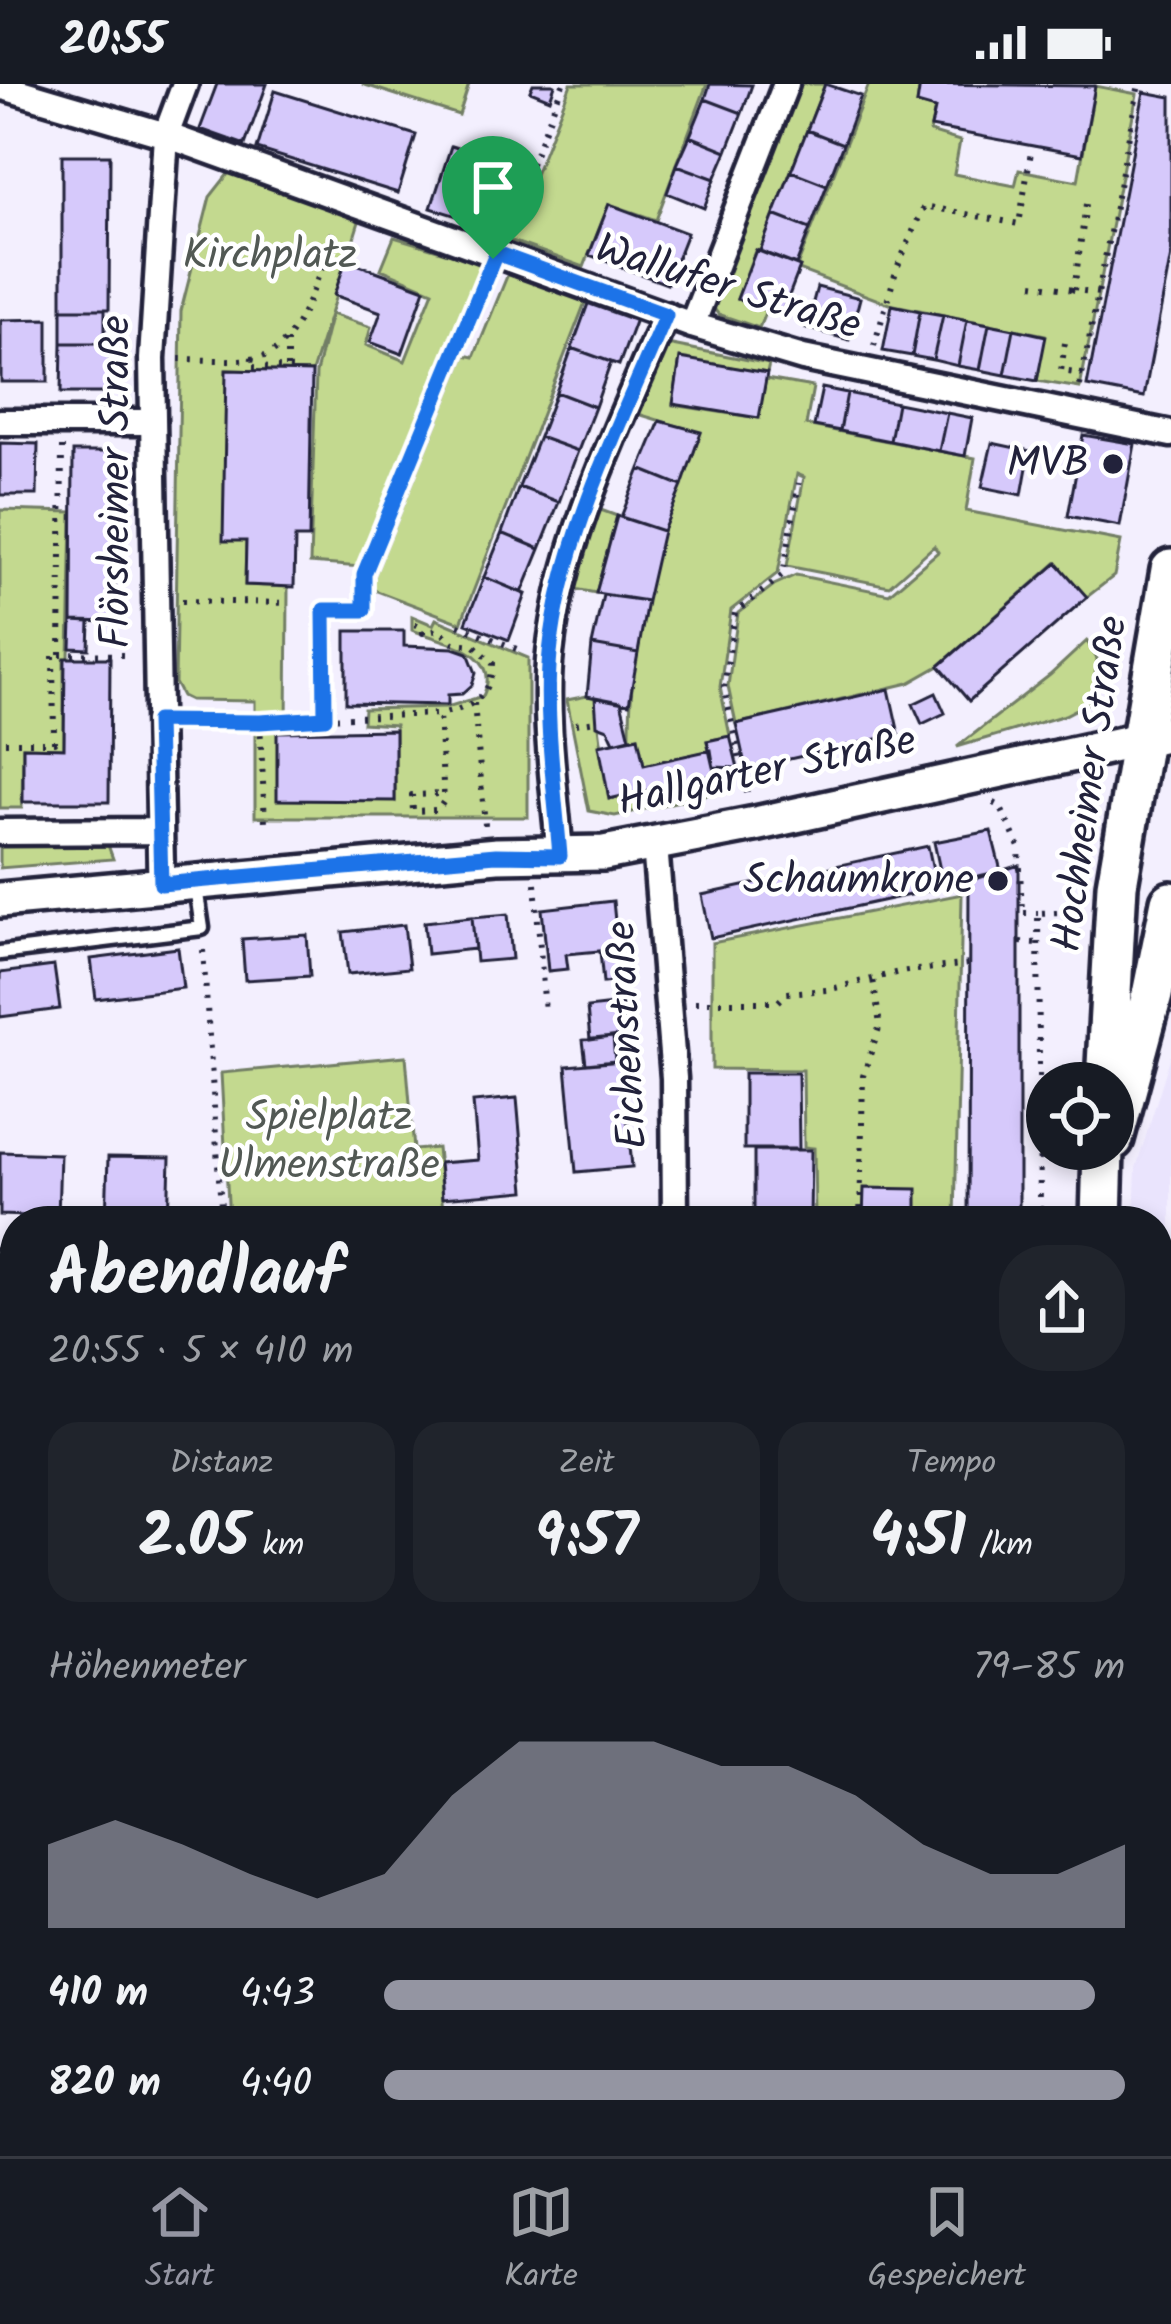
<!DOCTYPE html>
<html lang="de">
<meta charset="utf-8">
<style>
body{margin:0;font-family:Kalam,sans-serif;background:#20242c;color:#f1f3f6;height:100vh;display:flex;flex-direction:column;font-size:45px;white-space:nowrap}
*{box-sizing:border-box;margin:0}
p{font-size:39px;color:#9ea1a6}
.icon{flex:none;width:66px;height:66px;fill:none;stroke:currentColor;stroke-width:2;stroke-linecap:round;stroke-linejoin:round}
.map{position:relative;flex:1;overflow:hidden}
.drawer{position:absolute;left:0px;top:1122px;width:1173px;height:951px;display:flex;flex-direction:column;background:#171b24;border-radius:48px 48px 0 0;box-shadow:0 6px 18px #0003}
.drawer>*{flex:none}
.controls{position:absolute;left:1026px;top:978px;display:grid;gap:24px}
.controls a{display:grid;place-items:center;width:108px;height:108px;border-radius:50%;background:#171b24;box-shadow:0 6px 18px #0003;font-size:60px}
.pin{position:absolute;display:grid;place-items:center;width:102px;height:102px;color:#fff;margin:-123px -51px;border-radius:50% 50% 50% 0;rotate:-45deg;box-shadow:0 0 12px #0007}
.pin .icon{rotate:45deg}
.round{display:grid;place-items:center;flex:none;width:126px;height:126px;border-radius:48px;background:#20242c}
.summary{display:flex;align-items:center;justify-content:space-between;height:204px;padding:0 48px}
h1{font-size:66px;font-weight:600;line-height:90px}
.metrics{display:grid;grid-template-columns:repeat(3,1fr);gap:18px;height:204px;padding:12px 48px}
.metrics div{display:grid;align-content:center;border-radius:30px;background:#20242c;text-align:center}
.metrics b{font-size:60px;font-weight:600}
.metrics small{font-size:33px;font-weight:400}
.metrics p{font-size:33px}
.chart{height:336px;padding:24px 48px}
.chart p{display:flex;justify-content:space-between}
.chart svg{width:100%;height:216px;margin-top:12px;fill:#9495a2;opacity:.7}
ul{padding:0 48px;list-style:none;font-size:39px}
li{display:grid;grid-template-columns:192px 144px 1fr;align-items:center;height:90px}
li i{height:30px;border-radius:15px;background:#9495a2}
.status{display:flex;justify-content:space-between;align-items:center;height:84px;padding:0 60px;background:#171b24;direction:ltr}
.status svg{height:33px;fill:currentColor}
.tabs{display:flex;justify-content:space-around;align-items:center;height:168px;border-top:3px solid #363941;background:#171b24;font-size:33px;color:#9ea1a6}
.tabs a{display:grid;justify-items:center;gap:6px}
.tabs .active{color:#9495a2}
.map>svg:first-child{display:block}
.built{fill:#eae4fd}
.green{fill:#c3d98f;stroke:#727e65;stroke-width:3}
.building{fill:#d6c9fb;stroke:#22223b;stroke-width:3}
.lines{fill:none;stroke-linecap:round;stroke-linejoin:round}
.service-casing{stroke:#22223b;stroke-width:21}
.minor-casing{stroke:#22223b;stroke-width:33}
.tertiary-casing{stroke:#22223b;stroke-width:42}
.primary-casing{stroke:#22223b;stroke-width:48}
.path{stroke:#22223b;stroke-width:6;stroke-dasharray:3 9;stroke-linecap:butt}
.service{stroke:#fff;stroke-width:12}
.minor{stroke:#fff;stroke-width:24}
.tertiary{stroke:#fff;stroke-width:33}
.primary{stroke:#fff;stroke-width:39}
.route-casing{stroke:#fff;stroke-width:24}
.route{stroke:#1a73e8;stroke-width:15}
.poi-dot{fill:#22223b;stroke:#fff;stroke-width:4.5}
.labels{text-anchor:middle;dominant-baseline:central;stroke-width:9;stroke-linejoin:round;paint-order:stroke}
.park-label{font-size:42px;fill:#525954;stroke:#fff}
.street-label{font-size:42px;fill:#22223b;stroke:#fff}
.poi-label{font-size:42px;fill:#22223b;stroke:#fff;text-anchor:end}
</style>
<div class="status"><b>20:55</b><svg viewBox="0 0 49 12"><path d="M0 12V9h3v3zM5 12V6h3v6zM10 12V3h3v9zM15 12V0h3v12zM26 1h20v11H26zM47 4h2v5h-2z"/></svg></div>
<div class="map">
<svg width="1171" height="2072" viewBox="0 0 1171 2072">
<rect width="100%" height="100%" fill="#f3effe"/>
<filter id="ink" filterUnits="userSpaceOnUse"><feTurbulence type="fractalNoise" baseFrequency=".00833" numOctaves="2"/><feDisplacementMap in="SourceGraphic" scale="24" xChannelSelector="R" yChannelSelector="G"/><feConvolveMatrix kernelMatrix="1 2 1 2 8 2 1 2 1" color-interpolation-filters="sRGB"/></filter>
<g filter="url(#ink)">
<path class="built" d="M1171 971V2072H1122V2058H1158V1137H1134L1136 1084Z"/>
<path class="green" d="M362 0H469L459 31Z
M571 0H707L656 136 609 120 584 183 509 156Z
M798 0H825L760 167H755L737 215 766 226 759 244 718 230 712 222Z
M869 0H920L917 20 935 25 930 48 960 57 954 90 1015 102 1019 86 1078 97 1095 2 1137 10 1080 304 1037 297 1045 251 889 220 796 185Z
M232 85 362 128 312 288 227 286 246 457 245 501 288 503 287 647 277 648 395 717V641L363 639 364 625 447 623 483 612C504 567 443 558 412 546V532L433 541 436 535 528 574V733H255V617L190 616 182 612 175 599 181 227 210 113Z
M394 153 485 180 361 483 310 479 316 289 331 230 371 243 366 261 405 277 433 207 381 185Z
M510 185 586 216 461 539 369 504 465 271 474 273Z
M667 260 769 280 767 289 680 275 673 321 758 334 766 295 813 303 806 341 975 374 966 427 1121 457 1114 492 1087 513 1056 479 939 582 909 599 736 640 728 602 738 529 774 501 796 491 889 510 938 468 934 462 889 502 787 482 804 393 797 390 778 489 731 526 720 603 730 652 707 657 709 667 644 681 638 653 630 654C629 591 643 504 664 444 676 412 689 381 701 349L638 330Z
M598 425 617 432 596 509 575 505Z
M0 426 72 428 69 574 64 575V664L23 663 22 724H0Z
M1087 557 1097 575 1092 617 1065 631 957 663 1050 591Z
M587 612 595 613 609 715 719 691 722 707 615 732 589 727 567 616Z
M0 760 108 761 113 775 0 784Z
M962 810 955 1137H815L814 1064 804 1063 803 986 712 985V859Z
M406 972 414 1066 437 1064 444 1137H229L221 989Z
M803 2058H898L894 2072H817L801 2068Z"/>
<path class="building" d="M217 0H267L245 61 200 45Z
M533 0H553L555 1 550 15 530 7Z
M710 0 752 1 742 29 705 15Z
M825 0 861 12 843 60 807 46Z
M920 0 1095 2 1082 71 931 43 935 25 917 20Z
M275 7 416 51 398 109 257 65Z
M1144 8 1171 13V171L1144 313 1087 302Z
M705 15 742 29 727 67 690 52Z
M807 46 843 60 827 101 791 87Z
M690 52 727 67 715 95 677 81Z
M451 62 477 70 471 88 500 97 486 141 431 124Z
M62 71H110L109 225H62Z
M677 81 715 95 704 124 667 109Z
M791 87 827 101 810 145 774 131Z
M609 120 687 149 667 200 589 171Z
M774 131 810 145 796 181 760 167Z
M756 166 800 183 781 232 737 215Z
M346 176 425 205 402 270 370 258 381 228 334 211Z
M817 203 860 214 849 256 806 244Z
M589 217 636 235 619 281 572 264Z
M892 221 920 227 912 272 883 267Z
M62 225H105V259H62Z
M920 227 943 231 933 276 912 272Z
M943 231 967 236 958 282 933 276Z
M48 235V298H1V236Z
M967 236 989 240 980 286 958 282Z
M989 240 1014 245 1005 291 980 286Z
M1014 245 1046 252 1037 297 1005 291Z
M62 259H110V309H61Z
M572 264 611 278 595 323 556 308Z
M680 274 767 289 759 334 673 320Z
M226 286 312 288 309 454H295L294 503 245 501 246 457H223Z
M822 304 847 309 840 347 814 342Z
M556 308 595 323 578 367 539 353Z
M847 309 897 319 890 357 840 347Z
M897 319 947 329 939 367 890 357Z
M947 329 972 334 965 372 939 367Z
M660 337 701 348 682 402 640 385Z
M1083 351 1135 360 1120 442 1068 432Z
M539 353 578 367 559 418 519 403Z
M0 359 38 360 37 411H0Z
M992 359 1030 367 1022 411 982 403Z
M73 368H115V538L72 537Z
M640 385 682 402 663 447 621 433Z
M519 403 559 418 540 465 502 449Z
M617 432 663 447 647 517 596 509Z
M502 449 540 465 522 509 484 493Z
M1057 479 1087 513 969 617 939 582Z
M484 493 526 510 509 556 466 539Z
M603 511 647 517 638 569 592 561Z
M72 537 90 538 89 565 71 564Z
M346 547H404V562L454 564 468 569 476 589 472 601 462 610 448 611V621L346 619Z
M592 561 638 569 629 620 587 612Z
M65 574H110L109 718H23V663L64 664Z
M889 605 899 650 746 685 736 640Z
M936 609 945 629 922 640 913 620Z
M595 613 621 618 630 654 614 658 608 645 597 641Z
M395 646V717L277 716V648Z
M730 652 738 684 713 683 707 657Z
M638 653 644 681 711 666 715 691 609 715 599 661Z
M991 747 1001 787 943 800 934 758Z
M928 762 937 805 711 854 702 811Z
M1019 781V1137H968L969 797Z
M613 817 621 897 603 899 600 867 566 870 568 885 548 887 542 825Z
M508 830 512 875 476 878 472 833Z
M472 833 475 865 427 870 424 838Z
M404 841 409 884 348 890 343 848Z
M307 851 310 892 245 896 242 855Z
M178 864 183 904 96 915 91 875Z
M54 882 60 925 0 933V889Z
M622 920 625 951 590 956 587 924Z
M613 953 615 977 586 980 583 956Z
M622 977 632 1083 576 1088 566 982Z
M744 989H798L799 1065H744Z
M517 1014 525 1107 442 1114 439 1079 478 1076 473 1018Z
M754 1066H811L810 1137H754Z
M0 1068 60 1070 58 1133 0 1131Z
M108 1073 170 1074 168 1137 106 1136Z
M864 1104 917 1105V1137H863Z
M0 1842 15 1846 14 1907 0 1903Z
M0 2006 13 2009 3 2048H0Z
M202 2058H213L267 2072H198Z
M746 2058H800L798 2070Z
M900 2058H955L951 2072H896Z
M1017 2058H1045V2072H1017Z
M738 2059 745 2060 805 2072H736Z"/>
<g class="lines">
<g class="service-casing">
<path id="service" d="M0 869 202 844 196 803
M1158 1355 1171 1358
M1158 2030 1171 2031"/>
</g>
<g class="minor-casing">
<path id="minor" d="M0 2 166 51 692 241 803 274 1171 350
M692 241 786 0
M0 338H152
M0 748 159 747
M655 761 674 994 675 1137
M560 772C555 710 543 629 550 569 562 453 621 338 666 231
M161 800 152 275 166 51 185 0
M0 1178H15
M0 1958 15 1961
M370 2058 418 2072
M142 2072 145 2058
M668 2072V2058
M1003 2072V2058"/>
</g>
<g class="tertiary-casing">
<path id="tertiary" d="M0 816 497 771 604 769 755 740 1171 649"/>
</g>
<g class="primary-casing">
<path id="primary" d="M1106 999 1117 801 1171 486
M1113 1055 1152 911 1171 818
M1101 1137 1103 1065
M1090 2072 1091 2058"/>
</g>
<path class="path" d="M1086 120 1074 206 1100 209
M504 147 563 0
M1033 200 1074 206
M287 257V284
M1065 259 1061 287 1083 290
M874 262 897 184 924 122 1019 140 1032 62
M252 273 251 283 300 285
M179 275C201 275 245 279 265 272 302 259 324 175 335 141
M1080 302 1139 0
M182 517 288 519
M415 540 423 544V549L439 546 454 559 474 561 493 579C491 615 470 624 439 630
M458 541 524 568
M60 570 128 571
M474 619 485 741
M324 634 439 630 444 717 438 726 413 727 412 711 443 710
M184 637 260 638 324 634V526H365L364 490 486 193
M260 638 265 738
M576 640 596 637
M5 658H54L53 570H60L62 362
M747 709 724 603 735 529 783 491 799 399
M994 719 1000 722 1019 763 1022 829H1038
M535 799 545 928
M1020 858 1039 859
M203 866 222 1137
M695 918H778L787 909 827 906 899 888 970 880
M860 1137 863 992 880 941 873 895
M1040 1137 1038 829 1082 827
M891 2072 895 2058"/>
<use href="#service" class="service"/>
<use href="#minor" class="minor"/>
<use href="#tertiary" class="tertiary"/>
<use href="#primary" class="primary"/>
</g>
</g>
<g class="lines" filter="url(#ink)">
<g class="route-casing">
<path id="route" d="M496 169 666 231C622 335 561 456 550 569 544 632 555 708 560 772L496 771 161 800 157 637 260 638 325 634 324 526H364V490Z"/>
</g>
<use href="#route" class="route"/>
</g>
<g class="poi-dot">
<circle cx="1113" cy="380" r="12"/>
<circle cx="998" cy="797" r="12"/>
</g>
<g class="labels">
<g class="park-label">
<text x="270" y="172">Kirchplatz</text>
<text x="329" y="1034">Spielplatz<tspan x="329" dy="48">Ulmenstraße</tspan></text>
</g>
<g class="street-label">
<text transform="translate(728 204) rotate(17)">Wallufer Straße</text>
<text transform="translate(117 398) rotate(-90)">Flörsheimer Straße</text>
<text transform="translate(767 688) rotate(-12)">Hallgarter Straße</text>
<text transform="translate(1091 700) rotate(-82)">Hochheimer Straße</text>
<text transform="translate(628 951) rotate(-93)">Eichenstraße</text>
</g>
<g class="poi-label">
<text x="1089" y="380">MVB</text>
<text x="974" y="797">Schaumkrone</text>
</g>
</g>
</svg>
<div class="controls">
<a><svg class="icon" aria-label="locate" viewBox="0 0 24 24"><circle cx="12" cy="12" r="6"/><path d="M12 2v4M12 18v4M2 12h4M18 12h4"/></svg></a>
</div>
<div class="pin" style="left:493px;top:175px;background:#1e9e55"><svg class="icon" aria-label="arrive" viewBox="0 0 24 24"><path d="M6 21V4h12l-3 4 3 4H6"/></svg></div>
<section class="drawer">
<div class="summary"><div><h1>Abendlauf</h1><p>20:55 · 5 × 410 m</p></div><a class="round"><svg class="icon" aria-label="share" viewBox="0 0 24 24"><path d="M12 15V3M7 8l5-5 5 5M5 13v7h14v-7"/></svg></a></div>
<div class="metrics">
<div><p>Distanz</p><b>2.05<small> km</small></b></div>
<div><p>Zeit</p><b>9:57</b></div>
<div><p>Tempo</p><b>4:51<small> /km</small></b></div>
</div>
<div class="chart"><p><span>Höhenmeter</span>79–85 m</p>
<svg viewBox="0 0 160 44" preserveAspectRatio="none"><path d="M0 44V27L10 22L20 27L30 33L40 38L50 33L60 17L70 6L80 6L90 6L100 11L110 11L120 17L130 27L140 33L150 33L160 27V44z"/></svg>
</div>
<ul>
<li><b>410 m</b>4:43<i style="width:96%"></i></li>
<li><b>820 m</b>4:40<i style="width:100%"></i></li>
</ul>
</section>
</div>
<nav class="tabs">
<a class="active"><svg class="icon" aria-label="home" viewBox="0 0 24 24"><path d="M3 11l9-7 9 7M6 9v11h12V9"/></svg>Start</a>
<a><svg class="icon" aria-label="map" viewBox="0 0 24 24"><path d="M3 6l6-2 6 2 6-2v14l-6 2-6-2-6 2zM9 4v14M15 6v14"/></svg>Karte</a>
<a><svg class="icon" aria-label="saved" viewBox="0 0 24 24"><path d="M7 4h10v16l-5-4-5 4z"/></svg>Gespeichert</a>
</nav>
